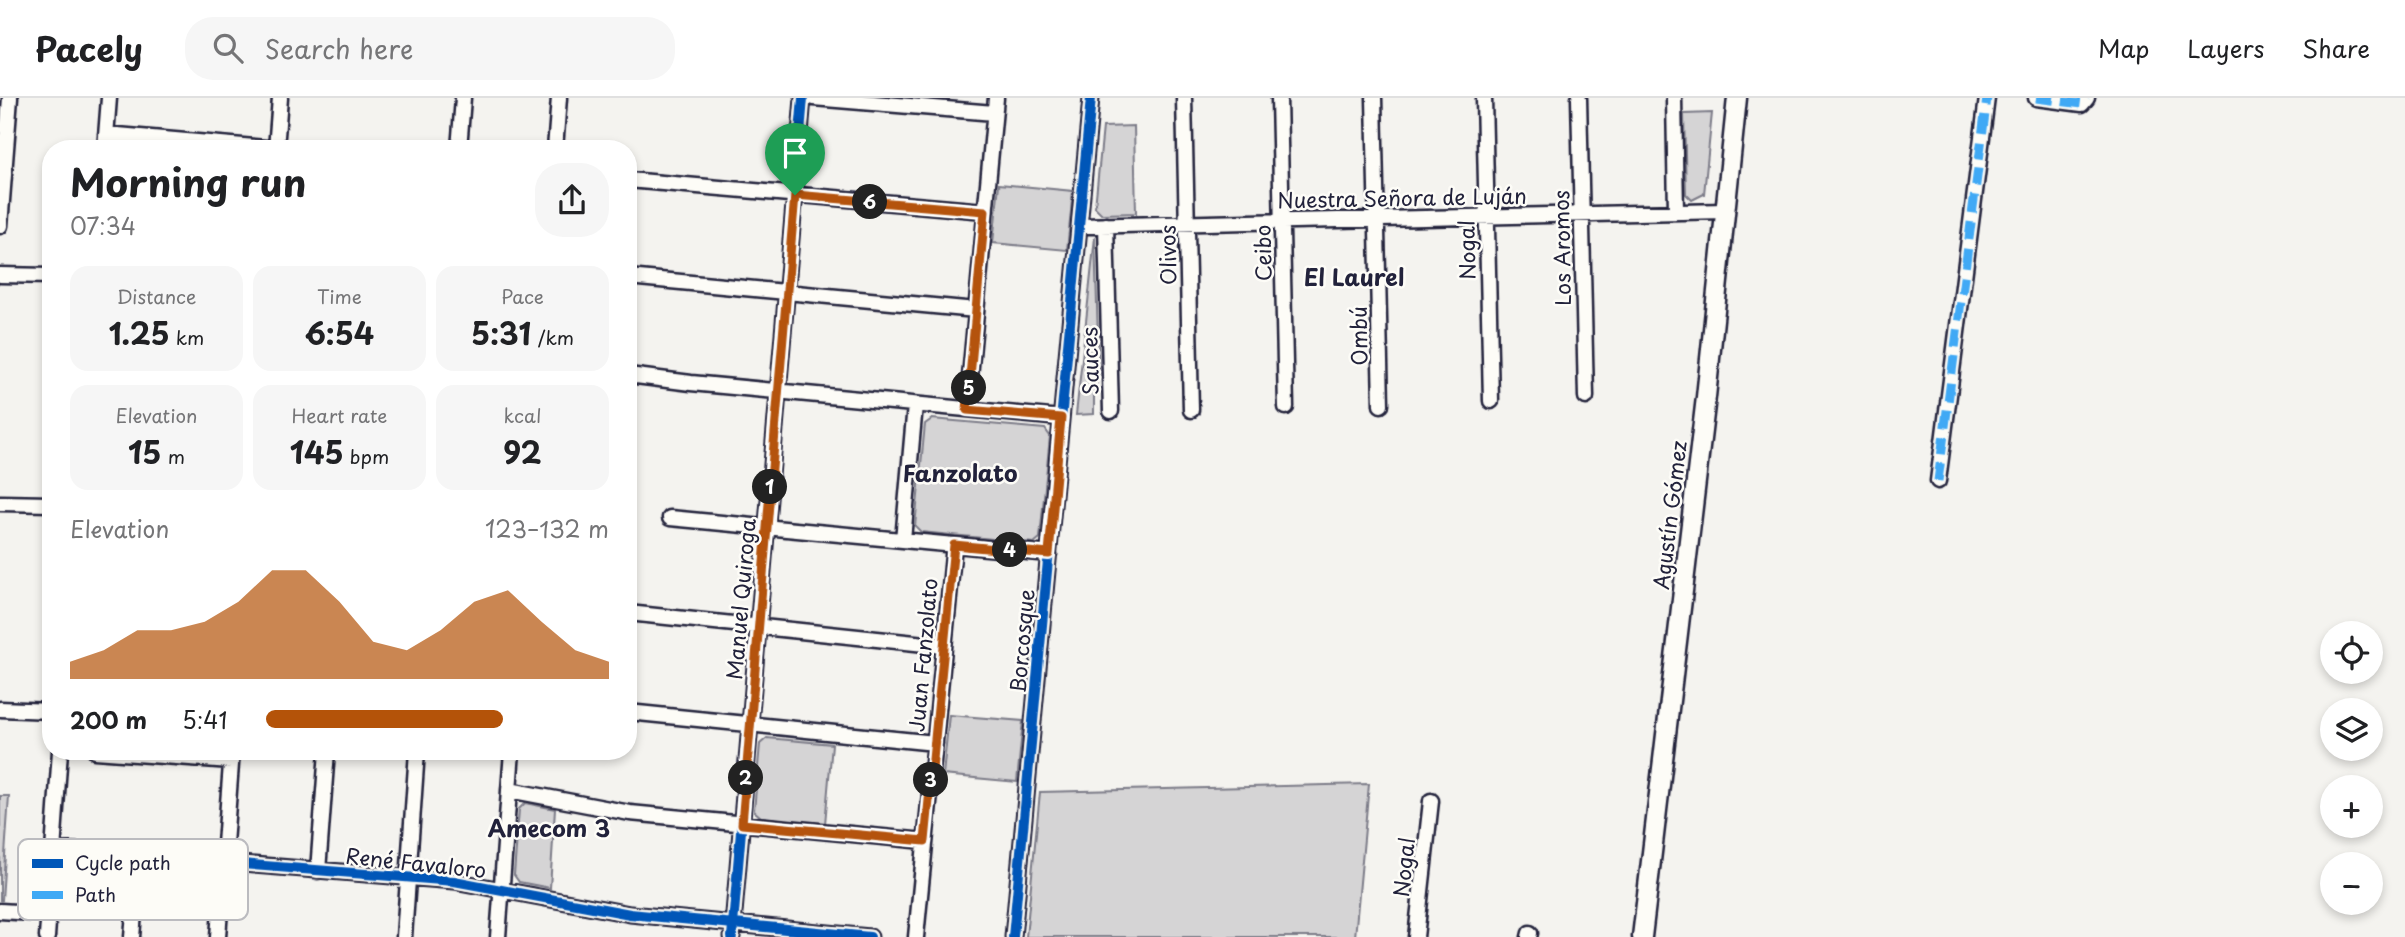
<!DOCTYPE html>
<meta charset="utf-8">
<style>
body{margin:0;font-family:"Playpen Sans",sans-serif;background:#f6f6f6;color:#202124;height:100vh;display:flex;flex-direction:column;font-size:26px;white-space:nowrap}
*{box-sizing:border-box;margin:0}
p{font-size:23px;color:#757577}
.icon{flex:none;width:38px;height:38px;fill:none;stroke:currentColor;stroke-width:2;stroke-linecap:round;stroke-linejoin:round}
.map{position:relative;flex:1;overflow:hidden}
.sheet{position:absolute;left:42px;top:42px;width:595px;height:620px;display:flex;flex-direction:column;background:#fff;border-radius:28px;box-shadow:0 4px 10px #0003}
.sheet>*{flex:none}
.controls{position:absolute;left:2320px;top:523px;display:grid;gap:14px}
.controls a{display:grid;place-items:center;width:63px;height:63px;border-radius:50%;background:#fff;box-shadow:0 4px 10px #0003;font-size:35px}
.pin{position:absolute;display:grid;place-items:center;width:60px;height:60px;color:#fff;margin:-72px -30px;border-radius:50% 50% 50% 0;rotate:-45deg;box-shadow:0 0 7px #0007}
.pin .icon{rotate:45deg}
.km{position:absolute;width:35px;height:35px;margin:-18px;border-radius:50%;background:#222;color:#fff;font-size:19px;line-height:35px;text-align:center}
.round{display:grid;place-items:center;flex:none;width:74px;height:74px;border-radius:28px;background:#f6f6f6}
.overview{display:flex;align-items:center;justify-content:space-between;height:119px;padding:0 28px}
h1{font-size:38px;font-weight:700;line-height:52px}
.metrics{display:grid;grid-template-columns:repeat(3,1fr);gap:10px;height:119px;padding:7px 28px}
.metrics div{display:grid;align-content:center;border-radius:18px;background:#f6f6f6;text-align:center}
.metrics b{font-size:30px;font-weight:700}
.metrics small{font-size:19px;font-weight:400}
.metrics p{font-size:19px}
.chart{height:196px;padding:14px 28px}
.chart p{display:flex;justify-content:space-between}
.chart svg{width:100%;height:126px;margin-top:7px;fill:#b45309;opacity:.7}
ul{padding:0 28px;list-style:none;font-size:23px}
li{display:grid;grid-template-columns:112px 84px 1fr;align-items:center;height:52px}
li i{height:18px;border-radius:9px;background:#b45309}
header{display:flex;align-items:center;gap:42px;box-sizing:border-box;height:98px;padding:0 35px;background:#fff;border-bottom:2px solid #e0e0e0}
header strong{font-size:33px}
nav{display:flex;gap:38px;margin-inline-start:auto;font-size:24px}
.search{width:490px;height:63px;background:#f6f6f6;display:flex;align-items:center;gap:18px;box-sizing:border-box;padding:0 24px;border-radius:28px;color:#757577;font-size:26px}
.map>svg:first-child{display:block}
.green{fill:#d5d4d5;stroke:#7c7b88;stroke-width:2}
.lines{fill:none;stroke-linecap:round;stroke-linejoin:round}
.minor-casing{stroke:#22223b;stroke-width:19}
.major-casing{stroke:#22223b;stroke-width:23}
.minor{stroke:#fdfcf7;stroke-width:14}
.major{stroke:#fdfcf7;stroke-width:18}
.quiet{stroke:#3fa9f5;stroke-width:9;stroke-dasharray:18 9;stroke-linecap:butt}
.cycleway-casing{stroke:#fdfcf7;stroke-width:15}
.cycleway{stroke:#0057b8;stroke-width:10}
.route-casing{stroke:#fff;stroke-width:14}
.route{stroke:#b45309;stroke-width:9}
.labels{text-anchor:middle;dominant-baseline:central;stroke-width:5;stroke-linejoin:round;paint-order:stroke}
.street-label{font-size:21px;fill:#22223b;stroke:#fdfcf7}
.neighbourhood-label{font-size:23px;font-weight:bold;fill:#22223b;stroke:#fdfcf7}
.key{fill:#fdfcf7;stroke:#bbbbbf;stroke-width:2}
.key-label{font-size:19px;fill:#22223b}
</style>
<header>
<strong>Pacely</strong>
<div class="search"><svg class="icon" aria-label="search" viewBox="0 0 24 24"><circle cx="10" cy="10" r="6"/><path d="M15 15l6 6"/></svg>Search here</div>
<nav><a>Map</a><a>Layers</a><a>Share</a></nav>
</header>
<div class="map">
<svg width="2405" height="839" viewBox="0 0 2405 839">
<rect width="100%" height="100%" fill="#f4f3ef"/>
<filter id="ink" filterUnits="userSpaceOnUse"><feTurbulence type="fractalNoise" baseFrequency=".0143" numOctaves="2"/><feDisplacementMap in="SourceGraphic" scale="14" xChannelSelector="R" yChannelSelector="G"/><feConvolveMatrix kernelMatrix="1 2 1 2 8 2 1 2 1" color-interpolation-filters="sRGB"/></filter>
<g filter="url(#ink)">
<path class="green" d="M1712 15 1704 96 1692 102 1686 96 1684 16Z
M1134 28 1136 115 1102 116 1095 109 1103 29Z
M999 86 1073 93 1067 152 993 145Z
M1095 139 1099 275 1094 296V316L1076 317Z
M932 321 1045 331 1050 338 1040 440 1034 445 921 434 915 428 925 326Z
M949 617 1023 623 1017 684 943 677Z
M767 640 832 646 825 726 761 719 754 713 760 646Z
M1369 686 1355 839H1026L1040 694Z
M0 698H9L2 802H0Z
M525 705 555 711 550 790 519 784 514 777 519 711Z"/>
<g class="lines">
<g class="minor-casing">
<path id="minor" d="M813 0 994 15
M1184 0 1191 312
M1279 0 1286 309
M1374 0 1381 307
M1484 0 1491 303
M1579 0 1586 299
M1674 0 1676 114
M2036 0 2082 6 2087 0
M106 36 277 51
M105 51 109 0
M276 51 280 0
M459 51 463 0
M555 51 559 0
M628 82 985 113
M1106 127 1111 313
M0 128 10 0
M1080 128 1725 113
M0 177 51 178
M628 179 976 212
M628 277 691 285 1061 320
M967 311 996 0
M1938 383 1987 0
M0 405 51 406
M670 420 1049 456
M903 442 915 307
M628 515 944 548
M0 611 51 613
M628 614 935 645
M95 653 231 663
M509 692 630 715 925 743
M53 751 454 783 630 816 870 839
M318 773 327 653
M0 813 48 816
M47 839 60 653
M132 839 139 757
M218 839 232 653
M404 839 417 653
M498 839 512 653
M732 839 803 0
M916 839 954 447
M1013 839 1091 0
M1416 839 1431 703
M1529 839 1530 835"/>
</g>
<g class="major-casing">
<path id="major" d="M1642 839 1706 299 1737 0"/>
</g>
<use href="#minor" class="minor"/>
<use href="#major" class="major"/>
<path class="quiet" d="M2036 0 2082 6 2087 0
M1938 383 1987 0"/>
<g class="cycleway-casing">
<path id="cycleway" d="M53 751 454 783 630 816 870 839
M732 839 803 0
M1013 839 1091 0"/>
</g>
<use href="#cycleway" class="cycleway"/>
</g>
</g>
<g class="lines" filter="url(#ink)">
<g class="route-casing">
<path id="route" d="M795 97 985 113 967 312 1061 320 1049 456 954 447 925 743 742 726Z"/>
</g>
<use href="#route" class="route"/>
</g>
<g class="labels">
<g class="street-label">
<text transform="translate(1402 99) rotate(-1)">Nuestra Señora de Luján</text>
<text transform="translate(1561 150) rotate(-91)">Los Aromos</text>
<text transform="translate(1466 152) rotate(-91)">Nogal</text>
<text transform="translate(1262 155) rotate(-91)">Ceibo</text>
<text transform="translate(1167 157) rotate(-91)">Olivos</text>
<text transform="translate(1358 238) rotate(-91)">Ombú</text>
<text transform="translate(1089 263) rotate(-91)">Sauces</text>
<text transform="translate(1669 417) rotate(-83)">Agustín Gómez</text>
<text transform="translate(740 501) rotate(-85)">Manuel Quiroga</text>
<text transform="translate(1021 543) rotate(-85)">Borcosque</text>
<text transform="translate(922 557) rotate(-85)">Juan Fanzolato</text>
<text transform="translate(416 764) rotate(6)">René Favaloro</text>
<text transform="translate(1403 769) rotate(-84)">Nogal</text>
</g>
<g class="neighbourhood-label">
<text x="1354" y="178">El Laurel</text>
<text x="960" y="374">Fanzolato</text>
<text x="549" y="729">Amecom 3</text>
</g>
</g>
<rect x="18" y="741" width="230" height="81" rx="10" class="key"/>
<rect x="32" y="761" width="31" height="9" fill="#0057b8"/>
<rect x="32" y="793" width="31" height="8" fill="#3fa9f5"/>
<g class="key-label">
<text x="75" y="772">Cycle path</text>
<text x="75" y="804">Path</text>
</g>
</svg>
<div class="controls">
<a><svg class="icon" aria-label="locate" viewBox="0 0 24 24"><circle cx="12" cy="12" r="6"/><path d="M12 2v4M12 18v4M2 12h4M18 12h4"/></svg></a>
<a><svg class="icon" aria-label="layers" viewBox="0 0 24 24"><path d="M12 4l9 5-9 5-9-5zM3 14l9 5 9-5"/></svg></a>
<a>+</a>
<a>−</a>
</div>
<div class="pin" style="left:795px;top:97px;background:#1e9e55"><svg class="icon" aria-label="arrive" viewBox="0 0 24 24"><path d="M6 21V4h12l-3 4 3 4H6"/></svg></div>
<b class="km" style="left:770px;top:389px">1</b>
<b class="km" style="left:746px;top:680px">2</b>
<b class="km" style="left:931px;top:682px">3</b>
<b class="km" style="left:1010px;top:452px">4</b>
<b class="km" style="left:969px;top:290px">5</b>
<b class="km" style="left:870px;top:104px">6</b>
<section class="sheet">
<div class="overview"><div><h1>Morning run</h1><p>07:34</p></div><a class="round"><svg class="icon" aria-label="share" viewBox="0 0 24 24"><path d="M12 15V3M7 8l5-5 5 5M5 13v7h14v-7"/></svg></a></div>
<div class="metrics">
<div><p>Distance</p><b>1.25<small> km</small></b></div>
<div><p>Time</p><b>6:54</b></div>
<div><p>Pace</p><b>5:31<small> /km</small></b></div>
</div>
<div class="metrics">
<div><p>Elevation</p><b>15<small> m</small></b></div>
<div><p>Heart rate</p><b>145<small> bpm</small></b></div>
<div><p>kcal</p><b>92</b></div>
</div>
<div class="chart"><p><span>Elevation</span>123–132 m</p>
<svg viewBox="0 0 160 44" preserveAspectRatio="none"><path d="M0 44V38L10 34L20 27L30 27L40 24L50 17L60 6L70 6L80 17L90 31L100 34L110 27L120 17L130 13L140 24L150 34L160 38V44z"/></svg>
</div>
<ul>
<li><b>200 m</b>5:41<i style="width:69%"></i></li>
</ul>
</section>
</div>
